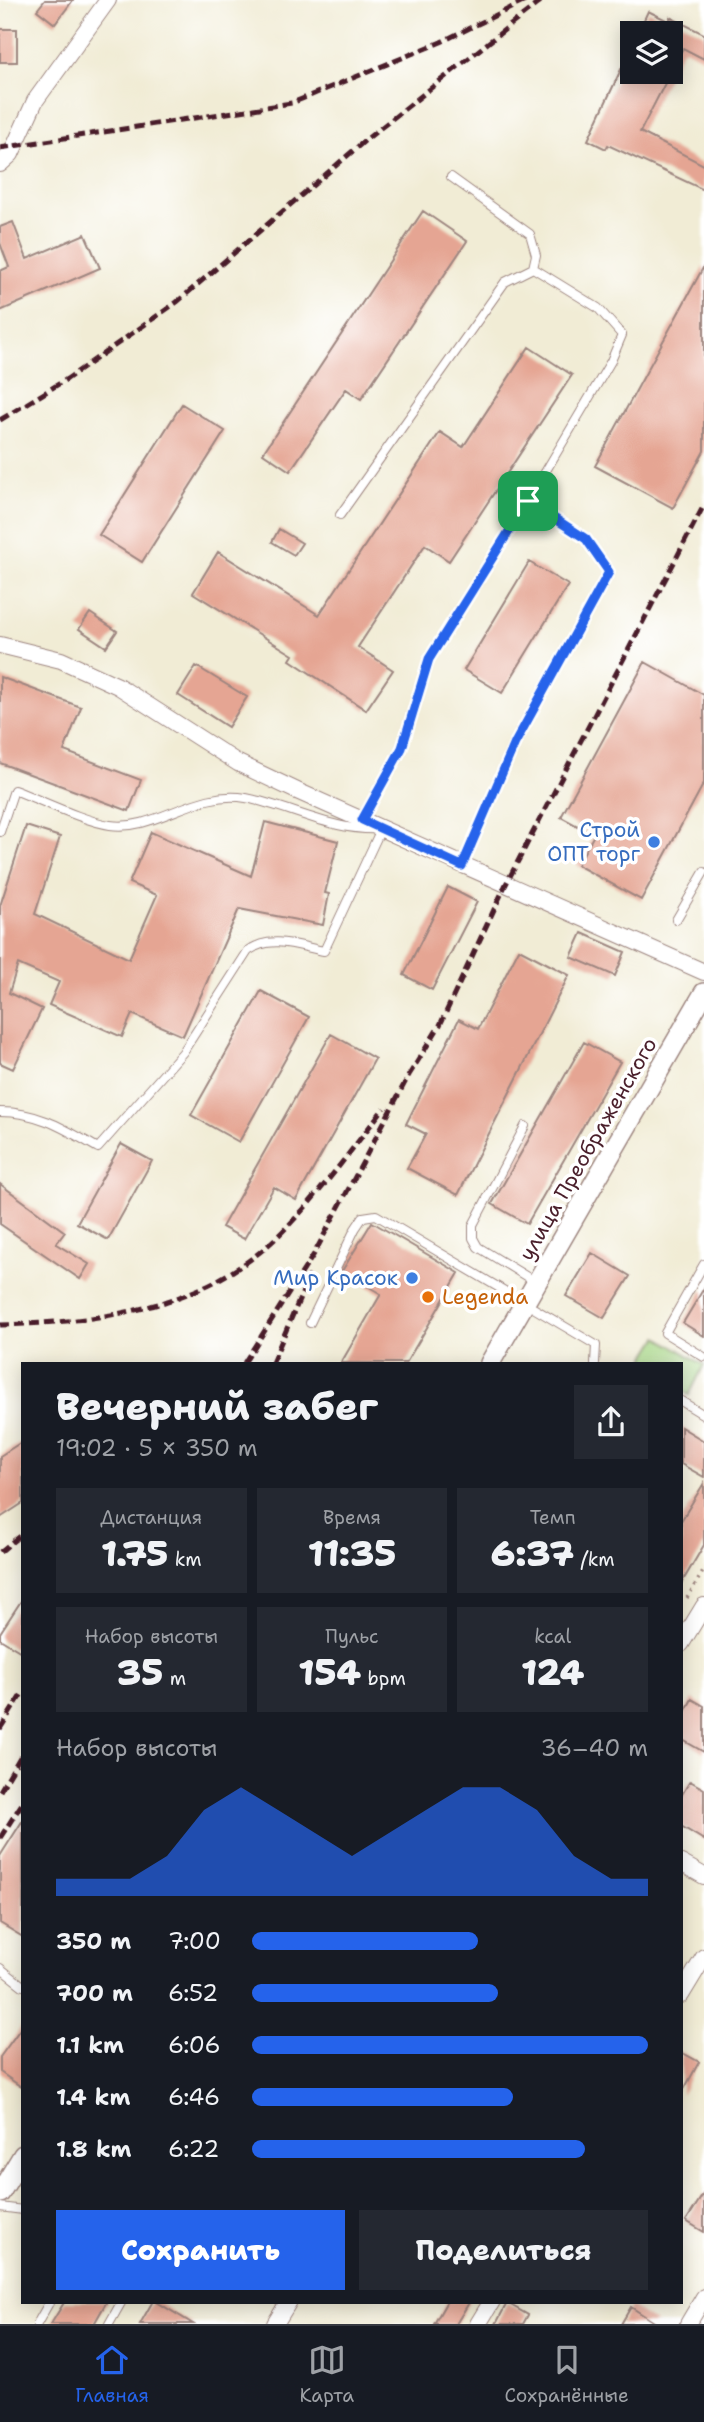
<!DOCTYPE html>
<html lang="ru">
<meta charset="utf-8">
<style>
body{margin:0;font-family:"Shantell Sans",sans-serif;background:#242831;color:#f1f3f6;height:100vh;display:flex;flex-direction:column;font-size:26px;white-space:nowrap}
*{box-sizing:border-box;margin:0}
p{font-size:23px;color:#9ea1a6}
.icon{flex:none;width:38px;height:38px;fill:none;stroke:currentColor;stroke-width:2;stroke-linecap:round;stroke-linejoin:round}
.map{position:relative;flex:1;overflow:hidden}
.details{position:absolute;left:21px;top:1362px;width:662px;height:942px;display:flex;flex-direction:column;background:#171b24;border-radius:0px;box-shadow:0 4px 18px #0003}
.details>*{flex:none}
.tools{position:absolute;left:620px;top:21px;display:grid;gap:14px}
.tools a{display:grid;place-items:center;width:63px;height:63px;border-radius:0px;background:#171b24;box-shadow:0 4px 18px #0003;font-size:35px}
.pin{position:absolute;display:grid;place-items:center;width:60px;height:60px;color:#fff;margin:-30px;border-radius:14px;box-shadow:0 4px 10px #0006}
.round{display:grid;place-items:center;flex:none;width:74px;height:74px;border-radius:0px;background:#242831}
.summary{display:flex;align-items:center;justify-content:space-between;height:119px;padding:0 35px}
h1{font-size:38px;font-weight:800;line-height:52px}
.stats{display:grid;grid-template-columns:repeat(3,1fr);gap:10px;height:119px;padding:7px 35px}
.stats div{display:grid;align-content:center;border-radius:0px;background:#242831;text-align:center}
.stats b{font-size:35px;font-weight:800}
.stats small{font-size:19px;font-weight:400}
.stats p{font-size:19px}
.chart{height:196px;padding:14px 35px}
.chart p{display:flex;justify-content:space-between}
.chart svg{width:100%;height:126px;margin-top:7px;fill:#2563eb;opacity:.7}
.primary-button{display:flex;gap:14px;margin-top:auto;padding:14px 35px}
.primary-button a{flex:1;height:80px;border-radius:0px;background:#2563eb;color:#fff;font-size:28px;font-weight:800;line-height:80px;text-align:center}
.primary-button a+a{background:#242831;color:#f1f3f6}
ul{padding:0 35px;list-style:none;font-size:23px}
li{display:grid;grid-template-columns:112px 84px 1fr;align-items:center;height:52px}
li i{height:18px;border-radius:9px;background:#2563eb}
.tabs{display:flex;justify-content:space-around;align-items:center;height:98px;border-top:2px solid #363941;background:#171b24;font-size:19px;color:#9ea1a6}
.tabs a{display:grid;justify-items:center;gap:4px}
.tabs .selected{color:#2563eb}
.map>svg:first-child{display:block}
.green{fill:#a7d785;stroke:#787b58;stroke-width:2}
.building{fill:#e5a593}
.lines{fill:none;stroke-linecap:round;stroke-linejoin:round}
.service-casing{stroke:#9e8680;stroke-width:10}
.minor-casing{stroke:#9e8680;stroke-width:18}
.tertiary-casing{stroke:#9e8680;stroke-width:22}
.path{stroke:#9e8680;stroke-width:3.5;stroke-dasharray:2 5;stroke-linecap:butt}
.service{stroke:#fff;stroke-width:8}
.minor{stroke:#fff;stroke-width:16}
.tertiary{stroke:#fff;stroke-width:19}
.rail{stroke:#4a1f2b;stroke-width:5;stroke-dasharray:10 5;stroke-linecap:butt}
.route-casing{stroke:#fff;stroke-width:14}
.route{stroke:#2563eb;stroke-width:9}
.shop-dot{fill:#3f7fe0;stroke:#fff;stroke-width:2.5}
.food-dot{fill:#e8710a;stroke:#fff;stroke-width:2.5}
.labels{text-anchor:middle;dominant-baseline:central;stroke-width:7;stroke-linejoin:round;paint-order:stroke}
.shop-label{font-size:21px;fill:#366cbe;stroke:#fff;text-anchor:end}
.street-label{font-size:21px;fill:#4a1f2b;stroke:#fff}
.food-label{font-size:21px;fill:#c56008;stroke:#fff;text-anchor:start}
</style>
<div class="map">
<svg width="704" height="2324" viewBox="0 0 704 2324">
<rect width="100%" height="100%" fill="#fff"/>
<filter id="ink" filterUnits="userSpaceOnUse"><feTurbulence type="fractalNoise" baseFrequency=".0143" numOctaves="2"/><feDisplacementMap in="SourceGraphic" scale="14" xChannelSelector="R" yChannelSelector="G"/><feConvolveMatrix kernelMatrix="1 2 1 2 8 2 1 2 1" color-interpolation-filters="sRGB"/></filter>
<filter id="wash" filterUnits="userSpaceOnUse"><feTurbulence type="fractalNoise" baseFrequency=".00686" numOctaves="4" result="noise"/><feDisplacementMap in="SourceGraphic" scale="28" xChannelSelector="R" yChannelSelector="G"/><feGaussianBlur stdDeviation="1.57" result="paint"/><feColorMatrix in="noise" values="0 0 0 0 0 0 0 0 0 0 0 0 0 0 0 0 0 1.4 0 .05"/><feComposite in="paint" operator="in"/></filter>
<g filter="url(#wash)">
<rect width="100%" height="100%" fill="#f1ecd5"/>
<path class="green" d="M658 1337 704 1365 689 1395 681 1390V1363H642Z"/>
<g id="blocks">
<path class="building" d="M45 0H73L55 24 37 10Z
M648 11 670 22V17L704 34V59L683 48 640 132 704 165V190L608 145 606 149 588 140 632 46V72H670V33H638Z
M0 29H17V62H0Z
M423 211 467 241 361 399 346 389 290 471 263 453Z
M13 222 27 259 85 234 100 268 0 311V271L9 267 0 243V227Z
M704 266V451L673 508 595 466Z
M529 347 572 375 449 561 425 545 358 647 393 670 366 710 290 660 293 655 193 593 218 552 319 615 440 432 463 447Z
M182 404 225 431 142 562 99 535Z
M279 529 302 543 294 555 272 542Z
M529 562 568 585 502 693 464 670Z
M90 613 117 631 106 647 79 629Z
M645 662 704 695V783L641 900 577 865 594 835 561 817Z
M196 666 247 697 228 727 178 695Z
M0 677 81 707 64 751 141 780 129 811 0 763Z
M265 822 338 841 325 893 329 894 323 925 239 909 183 1036 132 1014 122 1037 49 1005 59 982 18 964 9 993 42 1009 13 1069 0 1063V906L26 826 60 837 35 914 129 959 157 895 129 883 151 832 251 876Z
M448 887 477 902 432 990 404 975Z
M582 933 625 952 615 976 571 957Z
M519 949 569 975 458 1195 407 1168 426 1134 406 1124 459 1019 478 1029Z
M261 991 309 1017 239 1142 191 1115Z
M331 1034 375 1059 296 1200 274 1187 244 1239 222 1227Z
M584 1042 620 1062 527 1224 492 1204Z
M121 1144 152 1161 108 1240 77 1223Z
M0 1184 65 1232 56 1244 89 1264 80 1279 0 1224Z
M372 1222 459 1273 406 1363H341L381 1294 342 1271Z
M592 1253 630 1276 604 1318 566 1296Z
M704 1288V1336L683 1323Z
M681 1427 704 1441V1477L681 1464Z
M23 1441V1503L0 1518V1456Z
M704 1483V1545L681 1584V1521Z
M23 1598V1653L0 1639V1633Z
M692 1699 704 1706V1752L681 1739V1719Z
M690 1781 704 1789V1840L681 1826V1796Z
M23 1820V1937L0 1923V1856Z
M23 2025V2088L0 2072V2057Z
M681 2052 699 2062 681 2095Z
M704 2193V2232L686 2221Z
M65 2301H107L94 2324H51Z
M153 2301H155L193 2324H140Z
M447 2301H470L456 2324H434Z
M507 2303 528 2315 523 2324H496Z
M631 2307 657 2324H621Z"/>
</g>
</g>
<g filter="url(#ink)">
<use href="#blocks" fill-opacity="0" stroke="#9e8680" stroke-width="2"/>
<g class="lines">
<g class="service-casing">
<path id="service" d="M451 177 530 234 536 255 533 268
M340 515 505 282 533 268 598 308 622 335 611 361 528 501 586 539 609 572 515 743 462 866
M361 820 402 748 429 659 528 501
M0 832 14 790C41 800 83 821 110 825 155 832 195 789 246 798 292 807 333 832 381 829L324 951C299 946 270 934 248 951L183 1052 98 1148C65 1129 39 1112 0 1112
M676 920 704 872
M525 1126 473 1225V1238L478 1247 537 1283
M704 1264 665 1333 704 1357
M310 1323 355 1229 363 1217 376 1215 596 1345 595 1363
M681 1401 704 1415
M0 1968 23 1986
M0 2207 23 2210
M37 2324 50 2301
M109 2324 122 2301"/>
</g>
<g class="minor-casing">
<path id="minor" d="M0 164 11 154 35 101 108 0
M0 645 61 660 118 686 238 763 297 791 704 972
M681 1644 704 1606
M681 1863 704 1876
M681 1995 704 1957
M275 2324 289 2301
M478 2324 492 2301
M688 2324 704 2297"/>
</g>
<g class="tertiary-casing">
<path id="tertiary" d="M490 1363 704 993
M0 2193 23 2155"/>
</g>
<path class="path" d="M687 1598 704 1570"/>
<use href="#service" class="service"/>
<use href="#minor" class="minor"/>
<use href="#tertiary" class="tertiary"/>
<path class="rail" d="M0 148 292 103 441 42 527 0
M0 420 67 379 177 302 368 138 542 0
M0 1325C100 1322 203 1309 278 1236 318 1197 350 1151 384 1108
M244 1363 314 1254 409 1075 440 1025 505 886 704 505
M272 1363 310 1275
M0 1552 23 1533
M0 1729 23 1692
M0 1791 23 1752
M0 1838 23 1802"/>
</g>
</g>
<g class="lines" filter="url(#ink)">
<g class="route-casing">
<path id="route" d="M528 501 586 539 609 572 515 743 462 866 362 820 402 748 429 659Z"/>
</g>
<use href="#route" class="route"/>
</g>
<g class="shop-dot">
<circle cx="654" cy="842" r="7"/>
<circle cx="412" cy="1278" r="7"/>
</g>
<circle class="food-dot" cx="428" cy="1297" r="7"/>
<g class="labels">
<g class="shop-label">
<text x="640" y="830">Строй<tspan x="640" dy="24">ОПТ торг</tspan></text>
<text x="398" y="1278">Мир Красок</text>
</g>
<g class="street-label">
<text transform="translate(588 1149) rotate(-60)">улица Преображенского</text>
</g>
<g class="food-label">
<text x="442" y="1297">Legenda</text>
</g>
</g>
</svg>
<div class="tools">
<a><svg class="icon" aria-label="layers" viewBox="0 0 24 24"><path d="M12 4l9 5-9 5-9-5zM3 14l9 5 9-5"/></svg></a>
</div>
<div class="pin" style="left:528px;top:501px;background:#1e9e55"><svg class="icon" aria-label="arrive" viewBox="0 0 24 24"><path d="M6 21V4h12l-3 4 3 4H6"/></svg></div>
<section class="details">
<div class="summary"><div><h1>Вечерний забег</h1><p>19:02 · 5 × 350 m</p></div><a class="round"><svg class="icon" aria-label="share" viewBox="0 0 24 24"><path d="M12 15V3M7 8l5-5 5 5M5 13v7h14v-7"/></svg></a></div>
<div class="stats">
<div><p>Дистанция</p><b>1.75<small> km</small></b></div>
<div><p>Время</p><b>11:35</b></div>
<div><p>Темп</p><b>6:37<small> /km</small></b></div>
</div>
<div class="stats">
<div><p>Набор высоты</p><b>35<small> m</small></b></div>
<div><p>Пульс</p><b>154<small> bpm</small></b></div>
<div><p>kcal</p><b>124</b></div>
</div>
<div class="chart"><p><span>Набор высоты</span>36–40 m</p>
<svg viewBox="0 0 160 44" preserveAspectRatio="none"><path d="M0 44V38L10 38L20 38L30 30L40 14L50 6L60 14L70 22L80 30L90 22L100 14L110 6L120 6L130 14L140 30L150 38L160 38V44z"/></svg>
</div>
<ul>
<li><b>350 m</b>7:00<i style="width:57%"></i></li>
<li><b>700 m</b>6:52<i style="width:62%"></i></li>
<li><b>1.1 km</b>6:06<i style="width:100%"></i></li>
<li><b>1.4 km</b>6:46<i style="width:66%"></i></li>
<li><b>1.8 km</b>6:22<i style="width:84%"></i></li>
</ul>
<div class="primary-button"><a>Сохранить</a><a>Поделиться</a></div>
</section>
</div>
<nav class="tabs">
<a class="selected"><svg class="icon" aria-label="home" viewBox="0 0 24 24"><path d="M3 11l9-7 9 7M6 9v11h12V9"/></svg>Главная</a>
<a><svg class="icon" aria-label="map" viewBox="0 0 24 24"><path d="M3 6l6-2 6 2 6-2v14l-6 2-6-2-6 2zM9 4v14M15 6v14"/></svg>Карта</a>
<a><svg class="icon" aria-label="saved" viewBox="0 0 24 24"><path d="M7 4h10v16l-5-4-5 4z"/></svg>Сохранённые</a>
</nav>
